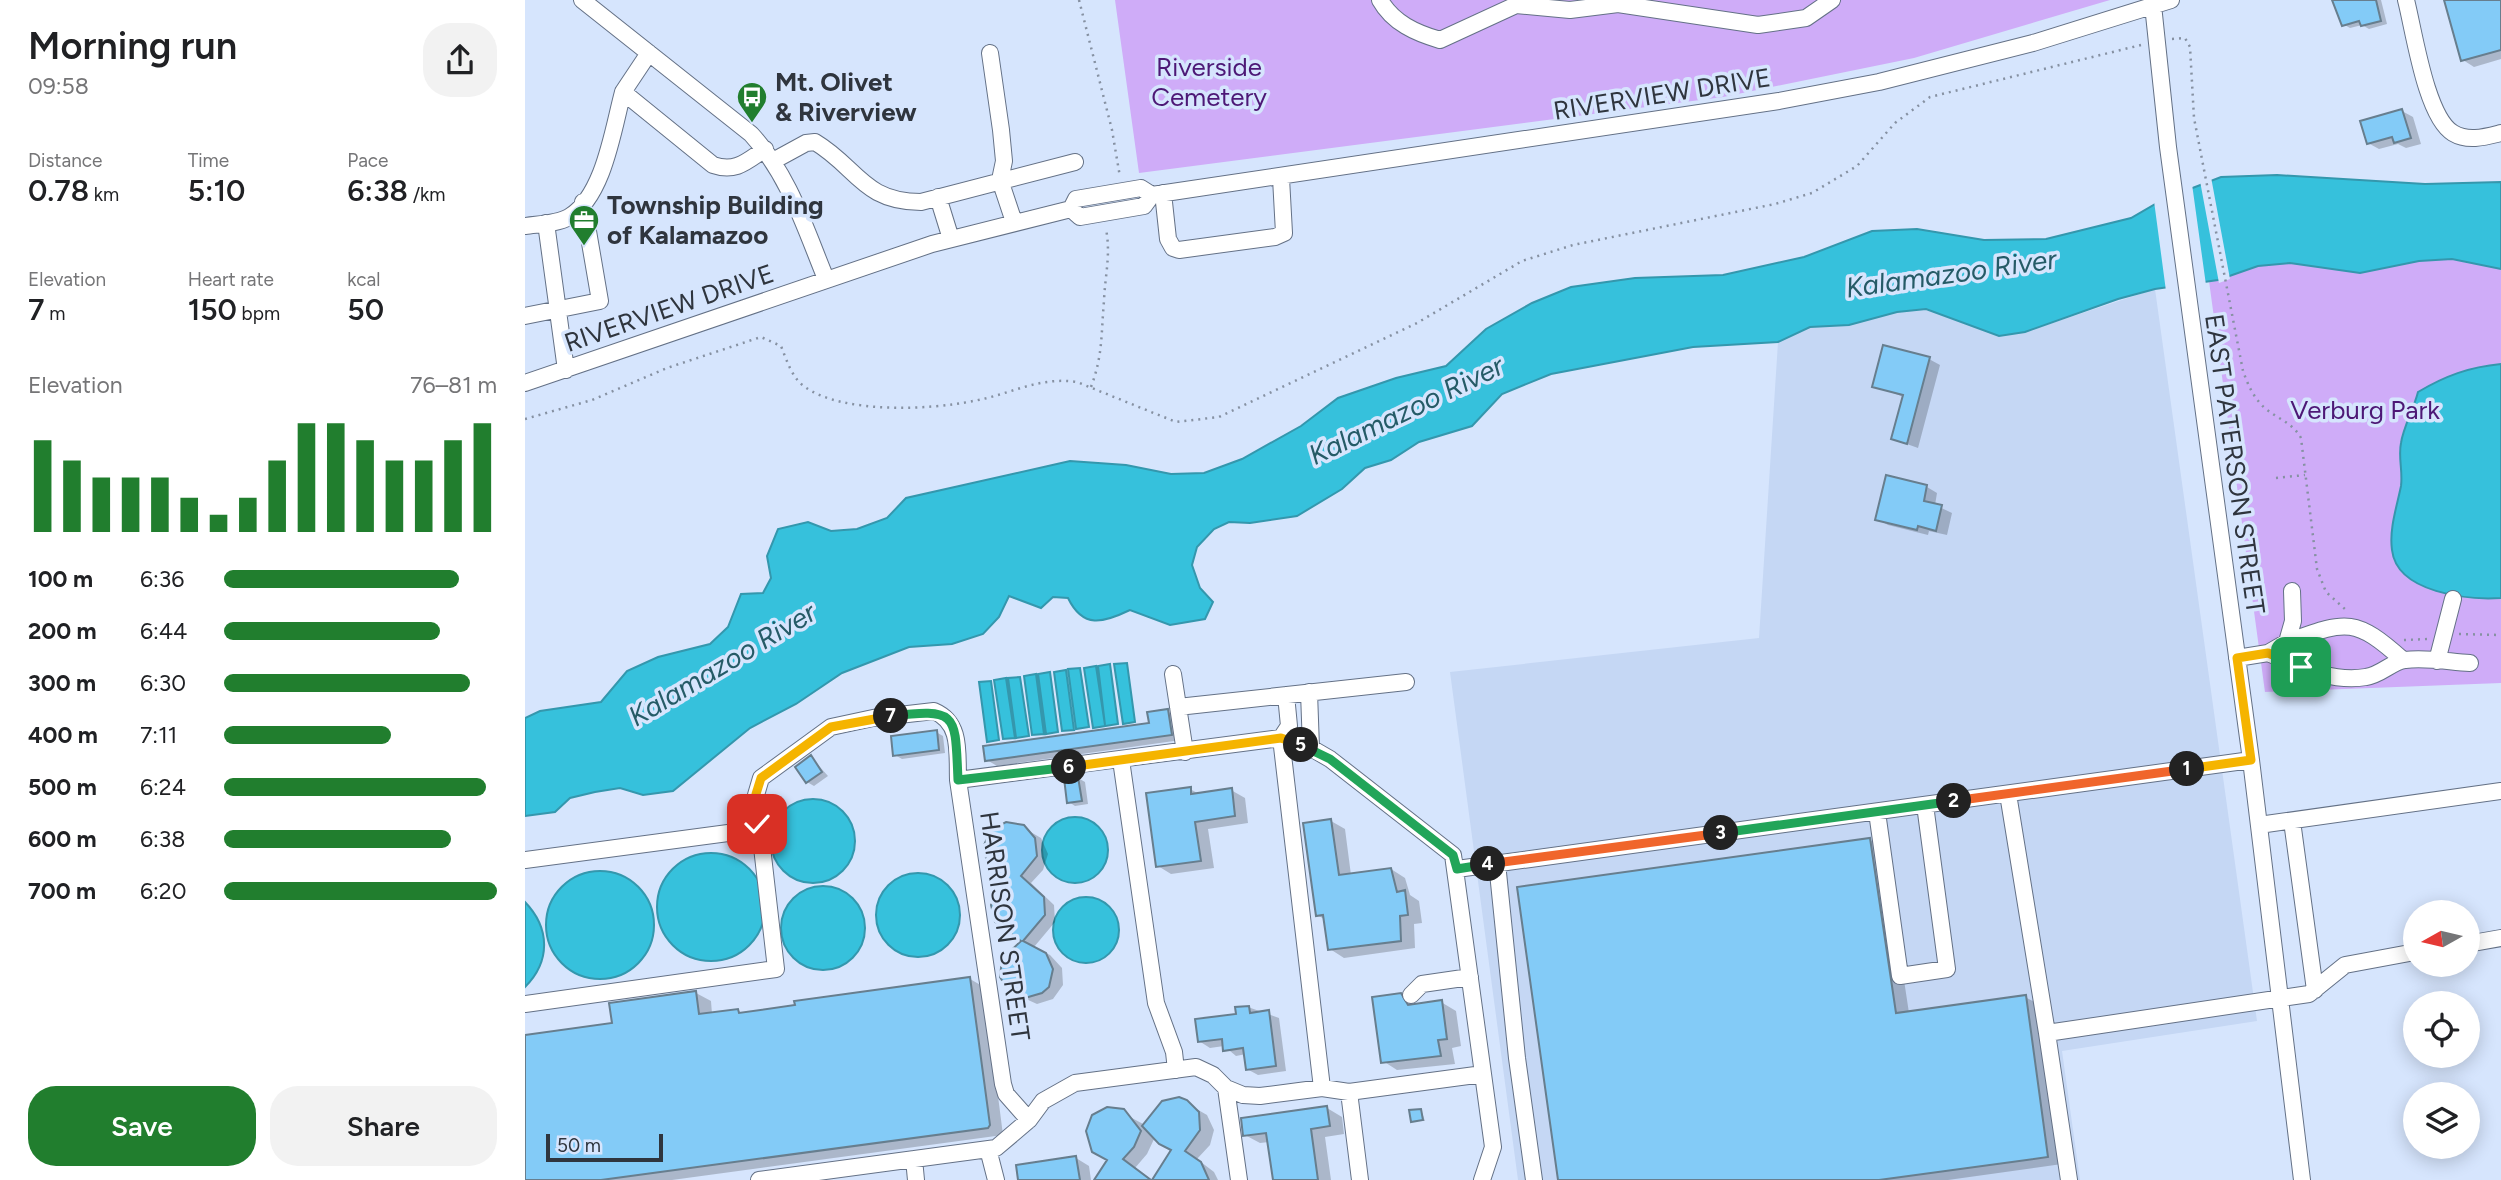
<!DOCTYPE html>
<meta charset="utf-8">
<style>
body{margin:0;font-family:Figtree,sans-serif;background:#f2f2f2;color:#202124;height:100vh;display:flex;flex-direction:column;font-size:26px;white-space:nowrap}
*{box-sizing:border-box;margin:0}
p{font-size:23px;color:#757577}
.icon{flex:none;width:38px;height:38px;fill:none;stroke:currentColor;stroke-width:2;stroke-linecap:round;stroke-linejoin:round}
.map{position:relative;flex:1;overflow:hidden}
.sheet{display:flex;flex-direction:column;background:#fff;width:525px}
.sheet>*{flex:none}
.needle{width:46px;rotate:262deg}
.tools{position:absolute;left:1878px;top:900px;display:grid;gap:14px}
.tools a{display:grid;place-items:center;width:77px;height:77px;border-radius:50%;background:#fff;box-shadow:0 4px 18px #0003;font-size:35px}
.scale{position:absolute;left:21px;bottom:18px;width:117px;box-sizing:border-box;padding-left:7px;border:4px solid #2f353e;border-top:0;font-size:19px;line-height:24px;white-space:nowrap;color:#2f353e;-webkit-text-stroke:5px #d6e5fd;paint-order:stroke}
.pin{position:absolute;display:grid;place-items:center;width:60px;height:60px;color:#fff;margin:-30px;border-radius:14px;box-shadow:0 4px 10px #0006}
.km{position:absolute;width:35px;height:35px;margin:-18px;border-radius:50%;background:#222;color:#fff;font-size:19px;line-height:35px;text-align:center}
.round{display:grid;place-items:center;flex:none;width:74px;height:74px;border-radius:28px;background:#f2f2f2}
.summary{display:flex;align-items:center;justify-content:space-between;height:119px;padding:0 28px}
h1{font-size:38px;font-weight:600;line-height:52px}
.figures{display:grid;grid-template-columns:repeat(3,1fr);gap:10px;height:119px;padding:7px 28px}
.figures div{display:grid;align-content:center}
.figures b{font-size:30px;font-weight:600}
.figures small{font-size:19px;font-weight:400}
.figures p{font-size:19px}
.chart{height:196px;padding:14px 28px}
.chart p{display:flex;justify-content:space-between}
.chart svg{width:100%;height:126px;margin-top:7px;stroke:#217e2e;stroke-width:6}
.button{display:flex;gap:14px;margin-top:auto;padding:14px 28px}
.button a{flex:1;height:80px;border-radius:28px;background:#217e2e;color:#fff;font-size:28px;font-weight:600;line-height:80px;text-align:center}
.button a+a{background:#f2f2f2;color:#202124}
ul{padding:0 28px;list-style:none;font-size:23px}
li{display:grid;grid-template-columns:112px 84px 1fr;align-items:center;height:52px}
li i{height:18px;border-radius:9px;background:#217e2e}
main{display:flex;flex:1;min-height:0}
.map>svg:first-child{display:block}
.built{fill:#c5d7f4}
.green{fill:#cfacf8}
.water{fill:#36c1dc;stroke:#3497ad;stroke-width:2}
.pier{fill:#d6e5fd}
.shadow{fill:#0003}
.building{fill:#83cbf7;stroke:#677e8e;stroke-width:2}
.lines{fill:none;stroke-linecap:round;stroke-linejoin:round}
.minor-casing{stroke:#647186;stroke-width:18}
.path{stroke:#8691a2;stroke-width:2.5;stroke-dasharray:2 5;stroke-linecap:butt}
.minor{stroke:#fff;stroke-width:16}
.split-1-casing{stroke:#fff;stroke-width:14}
.split-2-casing{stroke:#fff;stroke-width:14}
.split-3-casing{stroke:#fff;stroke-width:14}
.split-4-casing{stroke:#fff;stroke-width:14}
.split-5-casing{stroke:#fff;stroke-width:14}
.split-6-casing{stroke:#fff;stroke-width:14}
.split-7-casing{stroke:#fff;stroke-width:14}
.split-8-casing{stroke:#fff;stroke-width:14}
.split-1{stroke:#f5b400;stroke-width:9}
.split-2{stroke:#f0652b;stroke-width:9}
.split-3{stroke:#22a559;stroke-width:9}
.split-4{stroke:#f0652b;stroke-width:9}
.split-5{stroke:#22a559;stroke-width:9}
.split-6{stroke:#f5b400;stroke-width:9}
.split-7{stroke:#22a559;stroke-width:9}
.split-8{stroke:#f5b400;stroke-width:9}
.labels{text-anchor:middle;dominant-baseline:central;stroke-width:7;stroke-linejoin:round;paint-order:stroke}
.park-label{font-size:26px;fill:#4d1876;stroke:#d6e5fd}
.poi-label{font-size:26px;font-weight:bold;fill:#2f353e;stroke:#d6e5fd;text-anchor:start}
.street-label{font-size:26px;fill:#2f353e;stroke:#d6e5fd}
.water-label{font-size:28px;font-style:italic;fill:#255b67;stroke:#d6e5fd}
</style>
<main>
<section class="sheet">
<div class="summary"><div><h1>Morning run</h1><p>09:58</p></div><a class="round"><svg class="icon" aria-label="share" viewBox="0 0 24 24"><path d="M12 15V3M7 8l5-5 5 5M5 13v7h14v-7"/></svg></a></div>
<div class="figures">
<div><p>Distance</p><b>0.78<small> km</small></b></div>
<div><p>Time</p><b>5:10</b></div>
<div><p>Pace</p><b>6:38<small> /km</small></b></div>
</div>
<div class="figures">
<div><p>Elevation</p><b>7<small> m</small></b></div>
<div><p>Heart rate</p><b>150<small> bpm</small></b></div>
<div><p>kcal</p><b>50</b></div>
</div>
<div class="chart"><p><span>Elevation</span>76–81 m</p>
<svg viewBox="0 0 160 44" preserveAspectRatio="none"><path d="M5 44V12M15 44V19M25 44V25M35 44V25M45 44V25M55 44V32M65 44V38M75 44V32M85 44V19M95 44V6M105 44V6M115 44V12M125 44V19M135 44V19M145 44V12M155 44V6"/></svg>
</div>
<ul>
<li><b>100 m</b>6:36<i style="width:86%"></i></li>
<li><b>200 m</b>6:44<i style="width:79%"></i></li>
<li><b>300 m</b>6:30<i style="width:90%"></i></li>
<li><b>400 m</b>7:11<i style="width:61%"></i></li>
<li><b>500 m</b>6:24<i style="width:96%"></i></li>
<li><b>600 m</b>6:38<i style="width:83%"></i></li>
<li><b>700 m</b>6:20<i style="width:100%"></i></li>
</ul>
<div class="button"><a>Save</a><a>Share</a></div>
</section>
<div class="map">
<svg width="1976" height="1180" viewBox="0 0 1976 1180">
<rect width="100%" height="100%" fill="#d6e5fd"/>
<path class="built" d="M1630 289 1732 1021 1537 1051 1555 1180H993L925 672 1234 638 1253 342 1285 327 1324 325 1372 312 1402 309 1474 336 1500 332Z"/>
<path class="green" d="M590 0H1585L1389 58 1198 97 614 173Z
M1927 259 1976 269V683L1740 692 1684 281 1733 266 1765 263 1835 273 1894 261Z"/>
<path class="water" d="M1752 175 1900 184 1976 182V269L1927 259 1894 261 1835 273 1765 263 1733 266 1693 280 1630 289 1593 299 1500 332 1474 336 1401 309 1372 312 1324 325 1285 327 1253 342 1168 347 1026 374 977 394 947 426 894 442 866 460 840 468 817 489 772 516 725 523 704 522 689 529 672 547 667 565 675 588 688 602 680 619 645 625 605 610C578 623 558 629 543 598L528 597 516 608 484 596 474 617 458 634 427 644 384 647 317 673 271 704 225 728 148 791 118 795 95 788 70 792 45 798 30 812 0 816V718L15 711 76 702 102 671 133 657 185 644 203 627 216 594 238 593 246 578 242 556 253 529 283 522 306 531 332 529 362 518 381 498 545 461 601 465 646 474 679 473 717 459 776 426 813 398 871 378 921 366 961 329 1007 303 1046 287 1110 278 1198 275 1279 257 1347 231 1392 229 1459 240 1521 239 1606 218 1639 199 1696 177Z
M1976 364V598C1943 600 1872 593 1867 550 1864 529 1872 506 1876 486 1878 471 1873 457 1876 443 1878 428 1889 408 1893 392 1920 376 1944 367 1976 364Z
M602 663 610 722 598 724 589 664Z
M585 664 593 724 568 728 559 668 571 666 580 725 573 666Z
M555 668 564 727 551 729 543 669Z
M541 670 549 730 537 731 529 672Z
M525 672 533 732 521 734 513 674Z
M511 674 519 734 507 735 499 676Z
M495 677 504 736 491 738 483 678Z
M481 678 490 738 478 739 469 680Z
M466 681 474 740 462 742 454 682Z
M246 841a42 42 0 1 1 84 0a42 42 0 1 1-84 0Z
M517 850a33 33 0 1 1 66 0a33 33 0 1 1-66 0Z
M132 907a54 54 0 1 1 108 0a54 54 0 1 1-108 0Z
M21 925a54 54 0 1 1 108 0a54 54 0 1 1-108 0Z
M351 915a42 42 0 1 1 84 0a42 42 0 1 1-84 0Z
M256 928a42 42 0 1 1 84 0a42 42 0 1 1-84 0Z
M528 930a33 33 0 1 1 66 0a33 33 0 1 1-66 0Z
M0 902C25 928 26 961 0 987Z"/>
<path class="pier" d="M1686 177 1705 279 1694 283 1675 181Z
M1667 184 1681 285 1641 291 1629 201Z"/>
<path class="shadow" d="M1810 0H1856L1862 24 1844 29 1837 25 1825 28 1818 24Z
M1926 0H1976V59L1949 67 1938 60Z
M1877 111 1888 117 1896 144 1881 148 1873 144 1854 149 1843 143Z
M1404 359 1415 365 1393 448 1368 439 1379 397 1349 386Z
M1362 477 1402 487 1412 493 1410 505 1427 513 1422 535 1404 531 1403 535 1363 525 1352 519Z
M642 711 652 717 656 740 472 766 462 760 625 725Z
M411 732 418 736 420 753 377 759 370 755Z
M286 757 303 776 289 786 282 782Z
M553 778 560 782 563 804 550 806 544 802Z
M665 789 674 794 706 790 720 798 723 823 683 829 689 868 646 874 633 866Z
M806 821 820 829 826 875 866 869 880 878 885 895 894 901 897 923 889 924 890 948 819 958 805 949 801 920 792 915Z
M490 823 516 838 523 854 518 870 506 883 529 905 530 922 509 947 525 955 537 968 538 985 528 999 512 1004 492 995 479 984 476 968 478 960 499 941 472 921 484 877Z
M1345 840 1359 848 1384 1013 1500 997 1515 1005 1537 1164 1423 1180H1035Z
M445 979 459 987 478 1135 147 1180H0V1037L89 1025 171 993 186 1001 187 1014 213 1011 219 1014Z
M875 995 891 1006 916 1002 931 1011 936 1046 927 1048 930 1064 872 1070 858 1061Z
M723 1007 754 1018 761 1071 733 1075 722 1069 721 1054 711 1056 699 1046 685 1048 674 1041Z
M668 1107 682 1115 689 1130 685 1145 672 1159 689 1172 693 1180H629L648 1150 630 1137 622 1154 610 1168 626 1180H572L585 1160 568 1150 563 1139 564 1123 590 1109 620 1125Z
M802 1108 817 1117 819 1134 800 1137 806 1180H750L744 1142 735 1143 720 1135Z
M896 1110 900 1121H888Z
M551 1158 564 1166 566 1180H493Z"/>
<path class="building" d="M1807 0H1851L1856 21 1836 26 1834 21 1817 26Z
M1919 0H1976V50L1936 61Z
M1877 109 1886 138 1869 143 1867 137 1842 144 1835 121Z
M1358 345 1405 357 1382 444 1366 439 1378 395 1347 387Z
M1361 475 1402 485 1399 501 1417 505 1411 531 1393 526 1392 530 1350 520Z
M643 709 647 735 460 761 458 746 624 723 622 712Z
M412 730 414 750 368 756 366 736Z
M286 755 297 772 281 783 270 767Z
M553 777 557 801 542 803 539 778Z
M666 787V794L707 788 710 816 670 822 676 861 631 867 621 793Z
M806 819 814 875 866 868 872 892 880 890 883 915 875 916 876 941 803 950 798 915 791 916 778 823Z
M481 822 499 825 510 838 512 856 496 876 519 897 520 915 498 941 521 953 528 969 524 987 517 993 500 998 484 992 475 977 477 959 496 941 470 922 466 905 482 878 468 869 459 854V845L466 830Z
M1345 838 1371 1013 1501 995 1523 1157 1354 1180H1033L992 887Z
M445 977 465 1125 463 1128 76 1180H0V1035L87 1023 84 1003 171 991 174 1014 213 1009 214 1013 270 1005 269 1001Z
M876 993 883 1005 917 1000 922 1039 913 1040 916 1056 856 1063 847 997Z
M724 1006 725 1013 744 1010 751 1066 721 1070 718 1048 698 1051 697 1039 673 1042 670 1019 711 1014 710 1007Z
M654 1097 662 1100 674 1112 675 1130 660 1151 676 1162 684 1180H627L646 1150 634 1144 617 1126 637 1101Z
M802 1106 805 1126 786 1129 793 1180H748L741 1133 718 1136 716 1118Z
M582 1107 599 1109 616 1131 609 1147 598 1159 626 1180H569L582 1160 567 1152 561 1131 567 1115Z
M896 1109 898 1120 886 1122 884 1110Z
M551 1156 555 1180H493L491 1165Z"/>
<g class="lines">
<g class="minor-casing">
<path id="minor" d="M57 0 226 134C264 175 280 228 301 279
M855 0C868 23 891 33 915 40L991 5 1045 10 1093 4 1233 25 1281 18 1307 0
M1881 0C1889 31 1901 117 1928 133 1943 142 1960 137 1976 133
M1628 5 1643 147 1726 760 1777 1180
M124 53 98 92 188 165C211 173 222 161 240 149
M465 53 476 130 479 161 475 180 489 222
M248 161 281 143 290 142C332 167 338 202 396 202L550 162
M638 193 643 239 648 248 654 250 750 237 759 233 756 178
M413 197 426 239
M546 209 551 199 616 188 627 195 1254 101 1354 82 1508 43 1646 0
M546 209 555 217 619 206 627 195
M21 223 41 370
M0 226C13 224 32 224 44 217 79 196 88 129 98 92
M0 316 75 301 58 202
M0 383 407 244 546 209
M1762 642C1821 621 1829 616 1878 660
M1743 653C1774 666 1806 683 1841 677 1856 675 1868 661 1880 660 1901 657 1925 662 1945 663
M1712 658 1743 653 1762 642 1768 621 1767 591
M1912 661 1928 599
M648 674 660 752
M784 692 786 748
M761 695 764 726 756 738 797 1088
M653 707 881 682
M596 760 631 1003 649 1052 651 1070
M1483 794 1522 1033 1784 994 1820 965 1890 952
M1352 812 1375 976 1422 969 1400 805
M1767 821 1790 990
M1734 825 1976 791
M0 860 233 829
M972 863 992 1058 1009 1180
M932 869 1726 760
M1942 944 1976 938
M886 995 897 984 945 977
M0 1004 251 969 231 795 236 778 306 727 348 718 409 711C437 723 432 753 433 780
M1522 1033 1544 1180
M701 1088 714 1180
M824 1092 835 1180
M504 1120 481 1094 478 1084 433 780 756 738 786 748 805 759 928 855 968 1147 957 1180
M463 1149 471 1180
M389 1159 391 1180
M234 1180 471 1148 504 1120 518 1101 550 1083 671 1067 688 1075 701 1088 718 1095 735 1096 797 1088 824 1092 958 1074"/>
</g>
<path class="path" d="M554 0 587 130 595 177
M1647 39 1660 38 1665 47 1669 118 1718 371C1723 385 1729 399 1741 409 1753 419 1768 423 1776 438L1792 569 1801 592 1821 610
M566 387C578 355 576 334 579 301 580 275 586 255 581 229
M0 419 67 400 142 368 236 337 256 346C262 361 267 378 280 387 318 414 405 410 448 401 484 395 514 376 552 382L651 422 694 417 892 323 997 261 1048 245 1250 204 1287 193 1332 166 1370 123 1405 97 1616 45
M1751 478 1780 475
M1934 634 1976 635
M1879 640 1903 639"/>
<use href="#minor" class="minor"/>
</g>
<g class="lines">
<g class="split-1-casing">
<path id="split-1" d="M1662 769 1726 760 1712 658 1743 653 1776 667"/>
</g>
<g class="split-2-casing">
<path id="split-2" d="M1429 801 1662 769"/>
</g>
<g class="split-3-casing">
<path id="split-3" d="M1196 833 1429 801"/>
</g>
<g class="split-4-casing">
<path id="split-4" d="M963 864 1196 833"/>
</g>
<g class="split-5-casing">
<path id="split-5" d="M776 745 805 759 928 855 932 869 963 864"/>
</g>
<g class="split-6-casing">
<path id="split-6" d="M544 767 756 738 776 745"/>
</g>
<g class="split-7-casing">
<path id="split-7" d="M366 716C434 708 430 714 433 780L544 767"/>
</g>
<g class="split-8-casing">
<path id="split-8" d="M232 824 231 794 236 778 306 727 366 716"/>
</g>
<use href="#split-1" class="split-1"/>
<use href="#split-2" class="split-2"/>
<use href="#split-3" class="split-3"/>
<use href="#split-4" class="split-4"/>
<use href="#split-5" class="split-5"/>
<use href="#split-6" class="split-6"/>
<use href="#split-7" class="split-7"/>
<use href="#split-8" class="split-8"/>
</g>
<defs>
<g id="bus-pin" transform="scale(1.575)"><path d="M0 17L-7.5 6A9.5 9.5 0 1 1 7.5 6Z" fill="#217e2e" stroke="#d6e5fd"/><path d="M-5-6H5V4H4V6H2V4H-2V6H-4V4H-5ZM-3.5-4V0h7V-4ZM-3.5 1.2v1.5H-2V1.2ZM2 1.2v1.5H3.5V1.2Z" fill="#fff"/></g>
<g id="office-pin" transform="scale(1.575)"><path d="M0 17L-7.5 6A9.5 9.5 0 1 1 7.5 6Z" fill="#217e2e" stroke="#d6e5fd"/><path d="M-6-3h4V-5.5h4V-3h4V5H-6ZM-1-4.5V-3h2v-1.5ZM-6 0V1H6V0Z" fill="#fff"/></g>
</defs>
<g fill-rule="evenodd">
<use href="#bus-pin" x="227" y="97"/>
<use href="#office-pin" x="59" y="220"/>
</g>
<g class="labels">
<g class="park-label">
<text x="684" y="67">Riverside<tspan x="684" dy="30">Cemetery</tspan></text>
<text x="1840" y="410">Verburg Park</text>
</g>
<g class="poi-label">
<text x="250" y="82">Mt. Olivet<tspan x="250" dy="30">&amp; Riverview</tspan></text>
<text x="82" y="205">Township Building<tspan x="82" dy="30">of Kalamazoo</tspan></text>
</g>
<g class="street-label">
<text transform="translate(1137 94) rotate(-9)">RIVERVIEW DRIVE</text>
<text transform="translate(144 308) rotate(-19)">RIVERVIEW DRIVE</text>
<text transform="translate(1710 464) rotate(82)">EAST PATERSON STREET</text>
<text transform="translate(480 926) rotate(82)">HARRISON STREET</text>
</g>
<g class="water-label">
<text transform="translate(1426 273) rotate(-8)">Kalamazoo River</text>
<text transform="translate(881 410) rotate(-26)">Kalamazoo River</text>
<text transform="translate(197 664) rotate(-31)">Kalamazoo River</text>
</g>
</g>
</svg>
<div class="tools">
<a><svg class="needle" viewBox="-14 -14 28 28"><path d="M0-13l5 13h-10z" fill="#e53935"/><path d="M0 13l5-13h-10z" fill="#757577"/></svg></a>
<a><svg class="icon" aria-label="locate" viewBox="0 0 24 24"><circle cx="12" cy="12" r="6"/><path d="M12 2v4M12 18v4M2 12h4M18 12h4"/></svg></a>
<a><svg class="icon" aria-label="layers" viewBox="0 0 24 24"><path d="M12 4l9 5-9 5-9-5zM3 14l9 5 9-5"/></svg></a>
</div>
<div class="scale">50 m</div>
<div class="pin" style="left:1776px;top:667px;background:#1e9e55"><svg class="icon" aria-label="arrive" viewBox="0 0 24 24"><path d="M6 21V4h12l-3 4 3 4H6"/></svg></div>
<div class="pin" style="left:232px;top:824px;background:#d93025"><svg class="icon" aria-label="check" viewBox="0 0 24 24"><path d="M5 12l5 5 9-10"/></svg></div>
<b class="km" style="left:1662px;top:769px">1</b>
<b class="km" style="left:1429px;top:801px">2</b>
<b class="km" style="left:1196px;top:833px">3</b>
<b class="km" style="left:963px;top:864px">4</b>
<b class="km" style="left:776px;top:745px">5</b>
<b class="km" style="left:544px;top:767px">6</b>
<b class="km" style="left:366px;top:716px">7</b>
</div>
</main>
